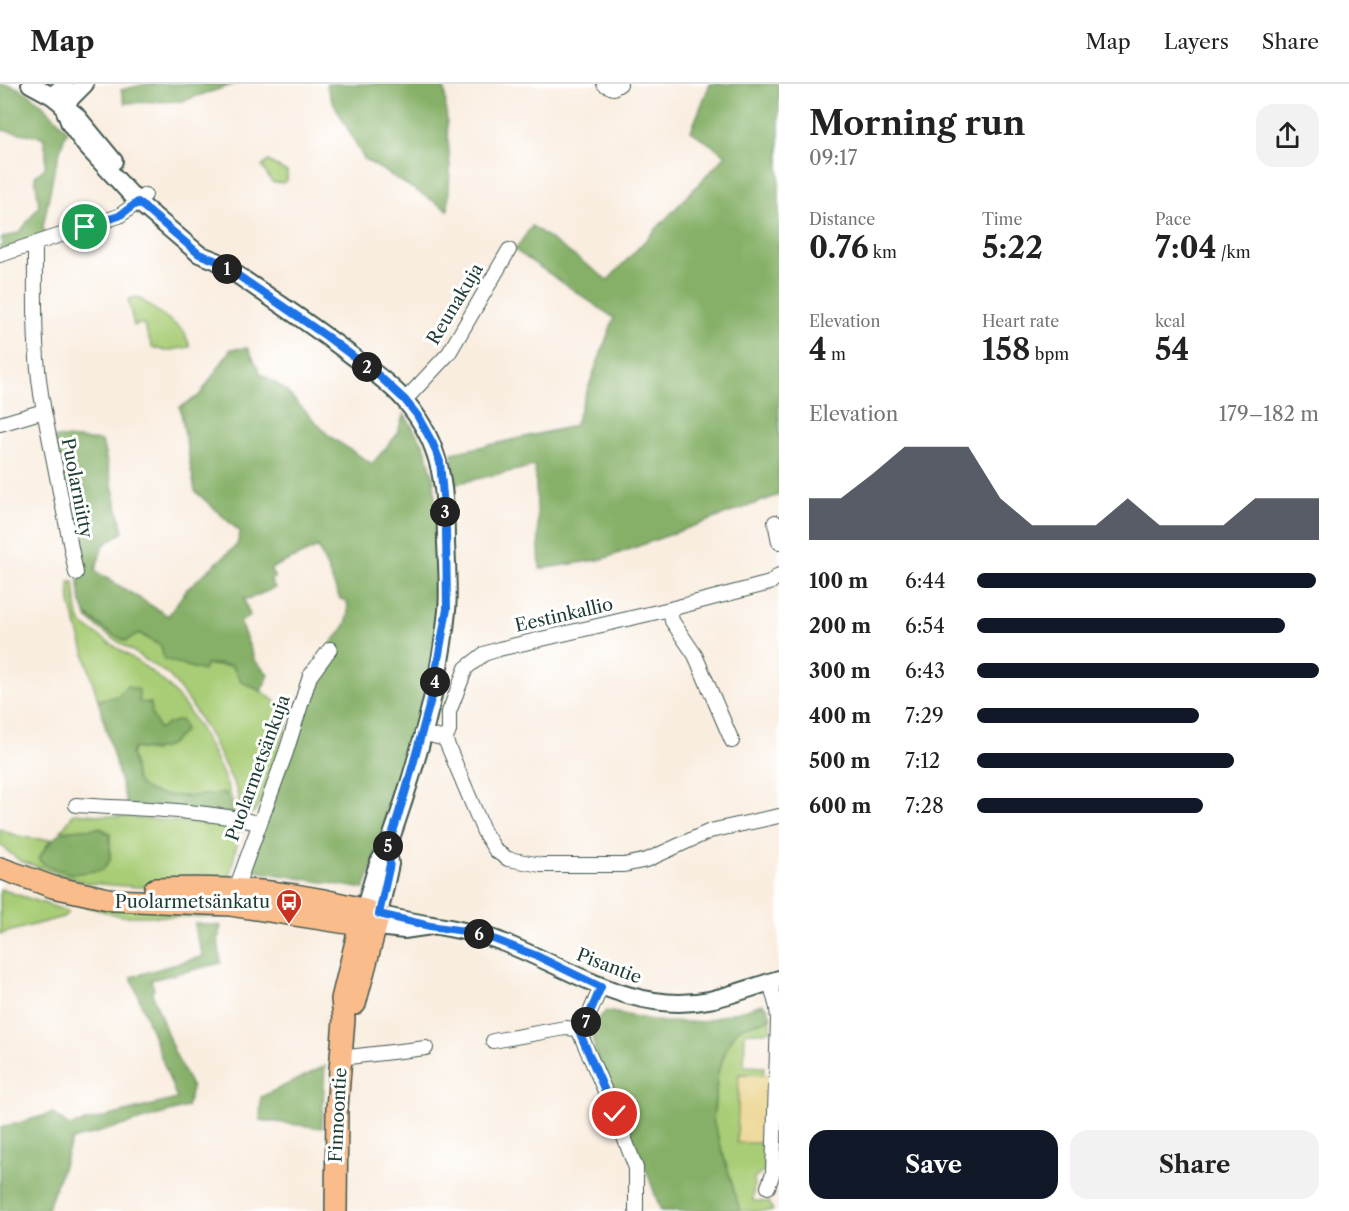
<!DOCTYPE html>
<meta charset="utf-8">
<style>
body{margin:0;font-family:"Libre Caslon Text",serif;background:#f2f2f2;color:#222;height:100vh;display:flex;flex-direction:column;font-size:22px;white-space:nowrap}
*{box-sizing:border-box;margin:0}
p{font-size:20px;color:#767676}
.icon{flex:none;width:33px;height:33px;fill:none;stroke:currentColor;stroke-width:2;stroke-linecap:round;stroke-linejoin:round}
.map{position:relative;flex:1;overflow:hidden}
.sheet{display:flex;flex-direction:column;background:#fff;width:570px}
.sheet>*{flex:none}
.pin{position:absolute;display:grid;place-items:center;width:51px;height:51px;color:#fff;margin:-26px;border:3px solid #fff;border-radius:50%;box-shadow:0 2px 6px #0007}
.km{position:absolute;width:30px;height:30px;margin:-15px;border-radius:50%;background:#222;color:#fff;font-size:16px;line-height:30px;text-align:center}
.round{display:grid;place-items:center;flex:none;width:63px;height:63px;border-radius:18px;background:#f2f2f2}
.overview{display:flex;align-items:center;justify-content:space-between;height:102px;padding:0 30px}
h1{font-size:33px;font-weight:700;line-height:45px}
.stats{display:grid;grid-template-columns:repeat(3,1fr);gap:9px;height:102px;padding:6px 30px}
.stats div{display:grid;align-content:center}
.stats b{font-size:30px;font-weight:700}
.stats small{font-size:16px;font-weight:400}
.stats p{font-size:16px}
.chart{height:168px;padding:12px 30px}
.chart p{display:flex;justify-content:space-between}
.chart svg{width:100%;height:108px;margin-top:6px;fill:#111827;opacity:.7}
.primary-button{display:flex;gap:12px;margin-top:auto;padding:12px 30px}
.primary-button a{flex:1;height:69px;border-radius:18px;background:#111827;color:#fff;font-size:24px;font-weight:700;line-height:69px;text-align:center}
.primary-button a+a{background:#f2f2f2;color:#222}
ul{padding:0 30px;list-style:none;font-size:20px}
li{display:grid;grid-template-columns:96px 72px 1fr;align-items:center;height:45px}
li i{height:15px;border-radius:8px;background:#111827}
header{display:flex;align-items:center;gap:36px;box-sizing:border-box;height:84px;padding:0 30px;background:#fff;border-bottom:2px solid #e0e0e0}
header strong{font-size:28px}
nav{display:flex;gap:33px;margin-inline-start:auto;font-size:21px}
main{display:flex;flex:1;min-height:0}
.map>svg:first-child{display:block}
.green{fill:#a9cd76;stroke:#648555;stroke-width:1.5}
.forest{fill:#86b067;stroke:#52764e;stroke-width:1.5}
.sand{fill:#eeda9e;stroke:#868c69;stroke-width:1.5}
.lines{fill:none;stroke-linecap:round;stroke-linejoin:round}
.minor-casing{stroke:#40574e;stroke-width:16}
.tertiary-casing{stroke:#40574e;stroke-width:20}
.primary-casing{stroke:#40574e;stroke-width:24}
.minor{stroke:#fff;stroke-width:14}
.tertiary{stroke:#fff;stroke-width:16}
.primary{stroke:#fabc8b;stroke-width:21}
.route-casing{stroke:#fff;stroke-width:12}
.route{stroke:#1a73e8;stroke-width:8}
.labels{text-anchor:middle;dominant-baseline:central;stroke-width:6;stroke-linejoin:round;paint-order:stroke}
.street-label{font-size:18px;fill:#1f3d34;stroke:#fff}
.poi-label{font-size:18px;fill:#1f3d34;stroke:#fff;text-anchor:end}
</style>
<header>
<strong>Map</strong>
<nav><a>Map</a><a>Layers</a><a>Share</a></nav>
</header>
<main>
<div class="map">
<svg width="779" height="1127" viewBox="0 0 779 1127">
<rect width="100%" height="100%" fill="#fff"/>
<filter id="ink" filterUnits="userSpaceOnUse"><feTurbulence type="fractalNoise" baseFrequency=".0167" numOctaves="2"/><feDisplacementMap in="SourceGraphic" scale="12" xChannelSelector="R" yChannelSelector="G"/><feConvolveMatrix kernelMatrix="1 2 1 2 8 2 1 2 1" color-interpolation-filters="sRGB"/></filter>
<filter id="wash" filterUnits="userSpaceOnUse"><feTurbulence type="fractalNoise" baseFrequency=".008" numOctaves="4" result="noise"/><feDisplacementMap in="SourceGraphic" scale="24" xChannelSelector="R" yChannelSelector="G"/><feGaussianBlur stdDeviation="1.35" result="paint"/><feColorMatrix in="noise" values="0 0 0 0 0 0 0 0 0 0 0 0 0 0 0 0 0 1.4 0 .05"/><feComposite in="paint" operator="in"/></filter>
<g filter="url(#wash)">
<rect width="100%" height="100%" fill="#f9eddf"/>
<path class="green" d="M268 77 287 88V96L284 99 272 98 262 83Z
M138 213 184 247 190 263 165 267 152 263 144 241 140 239 134 242 128 215Z
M69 498H74L77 528 82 540C110 561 147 580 171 605 196 632 229 694 235 730H230L226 709C204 711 150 719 137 697 133 690 135 679 131 670L134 664 154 667 167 640 159 645C144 615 130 610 98 616L70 519Z
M88 533 107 547 126 557 138 549C160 562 206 588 231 581L242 598 261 607 284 624 288 640 258 723C254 729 251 731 243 731L236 704 210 652 191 620 169 591 105 549 88 535Z
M74 729 233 742 239 750 230 791 210 799 139 803 87 799 20 777 0 761V745C14 753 36 756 51 755L39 774 110 776V749L100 744 61 747Z
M0 805 67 827 69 829 63 833 0 850Z
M37 808 219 829 221 833 120 832Z
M771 933V946L764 948H745L744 982 764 983 763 991 739 990 737 1058 769 1059 766 1085 754 1095 753 1117 769 1118 773 1127H740L713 1036 718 988 728 961 736 948 742 943 767 936Z"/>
<path class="forest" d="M0 0C28 0 50 29 68 47L65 51 54 87 43 143 47 153 0 168V162L3 161 0 155 20 148 39 122 35 92 45 84 46 67 43 53 1 46C3 30 0 16 0 0Z
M146 0H235L182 17 125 19 121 6Z
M326 0H443L445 9 450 84 448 126 364 75 331 14Z
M710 0H779V411L603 475 540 485 535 382 454 400 452 369 574 342 614 234 515 166 532 142 608 196 726 71 691 47Z
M248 264 261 290 283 304 329 352 372 380 396 352 404 330 425 363 434 396 439 471 438 535 431 579 403 697 364 805 256 787 251 782 318 588 335 564 332 558C346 542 350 539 347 517L340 515 318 463 270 485 275 494 270 495 275 504 251 514 244 515 250 532 240 538 255 577 269 591 261 607 242 598 231 581 207 580 203 587 164 575 161 562 139 549 126 557 107 547 89 533 88 535 81 519 78 490 55 353 102 357 123 448 103 461 95 487 168 532 187 505 237 461 240 448 195 407 180 323 199 312 231 265Z
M127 602 139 606V618L151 619 152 630 159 645 167 640 181 636 185 646C166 667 161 668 134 664L131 670C135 679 133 690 137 697 150 719 204 711 226 709L230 719V730L127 721 98 616 118 612Z
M100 744 110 750V776L103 786 71 790 43 780 39 774C60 741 64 747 100 744Z
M195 839 221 842 218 855 221 879 151 896 154 905 152 909 173 965 192 1004 187 1023 72 1056 47 1127H0V1044L53 1029 69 1042 177 1015 131 893 203 872 195 848Z
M763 920 768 924 771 933 767 936 742 943 736 948 728 961 718 988 713 1036 740 1127H661L645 1082 597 975 590 943 606 927 663 938H701Z
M325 982 322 1044 260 1036 261 1013Z"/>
<path class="sand" d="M739 990 771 991 769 1059H737Z"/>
</g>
<g filter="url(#ink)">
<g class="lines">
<g class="minor-casing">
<path id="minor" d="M604 0 613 4 620 0
M0 171 119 132 130 124 145 111
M405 316 449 269 509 166
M44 327 76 489
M0 340 44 327C33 272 35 216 35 160
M775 438 779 458
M670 525 672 537 695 571 732 657
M422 649 445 655 449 647V628L466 584 484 570 499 565 670 525 770 499 779 491
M445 655 484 748 496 767 508 775 541 781H624L647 776 710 747 779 732
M76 721C136 725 199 725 258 739
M234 810 286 668 310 592 330 565
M601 903 585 940 578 945 615 1030 636 1084V1127
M493 957 565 944 578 945
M340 974 426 964
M768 1103 773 1089 778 935 777 924 770 898"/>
</g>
<g class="tertiary-casing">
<path id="tertiary" d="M30 0 52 12 76 31 114 77
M52 12 65 0
M63 22 70 40 85 61 138 118 199 170 217 177C263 209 310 239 355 274 372 287 392 301 406 318 442 360 446 406 446 459 447 481 449 505 447 527 440 602 414 689 389 760 386 767 381 773 378 780 371 800 366 821 360 841L404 846 431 842
M63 22 85 0
M388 767 390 780 379 830C417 841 457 842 494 855 565 880 630 932 709 916 733 911 756 902 779 895"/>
</g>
<g class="primary-casing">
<path id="primary" d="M0 784 53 803 113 816 230 821 360 841 342 915 344 935 337 1024 336 1127
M155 805C233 802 304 807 379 830L355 920"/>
</g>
<use href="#minor" class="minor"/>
<use href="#tertiary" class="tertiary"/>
<use href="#primary" class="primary"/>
</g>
</g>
<g class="lines" filter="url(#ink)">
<g class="route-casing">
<path id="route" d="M85 143 119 132 138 118 199 170 217 177 326 252 378 291 405 316 417 331 433 360 440 378 446 445 447 525 431 615 406 706 388 764 390 780 379 830 430 842 471 848 496 856 537 872 601 903 585 940 578 945 615 1030"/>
</g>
<use href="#route" class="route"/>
</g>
<defs>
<g id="bus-pin" transform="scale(1.35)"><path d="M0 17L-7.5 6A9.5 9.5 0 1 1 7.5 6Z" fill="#c8321e" stroke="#fff"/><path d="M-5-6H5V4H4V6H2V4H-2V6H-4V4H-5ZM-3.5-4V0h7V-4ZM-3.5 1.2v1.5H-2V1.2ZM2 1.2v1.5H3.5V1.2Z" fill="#fff"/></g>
</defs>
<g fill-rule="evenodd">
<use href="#bus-pin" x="289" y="818"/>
</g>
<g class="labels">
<g class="street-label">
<text transform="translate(455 220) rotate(-59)">Reunakuja</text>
<text transform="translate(77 404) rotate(79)">Puolarniitty</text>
<text transform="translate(564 531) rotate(-13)">Eestinkallio</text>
<text transform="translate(258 684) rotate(-70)">Puolarmetsänkuja</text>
<text transform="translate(609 882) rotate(21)">Pisantie</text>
<text transform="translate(338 1031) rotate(-87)">Finnoontie</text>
</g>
<g class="poi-label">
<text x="270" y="818">Puolarmetsänkatu</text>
</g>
</g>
</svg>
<div class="pin" style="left:85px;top:143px;background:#1e9e55"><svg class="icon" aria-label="arrive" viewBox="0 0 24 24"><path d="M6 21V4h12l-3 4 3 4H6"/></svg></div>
<div class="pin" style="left:615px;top:1030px;background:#d93025"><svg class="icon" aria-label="check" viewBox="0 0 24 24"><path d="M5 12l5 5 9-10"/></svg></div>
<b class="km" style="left:227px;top:185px">1</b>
<b class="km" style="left:367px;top:283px">2</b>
<b class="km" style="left:445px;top:428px">3</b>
<b class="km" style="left:435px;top:598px">4</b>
<b class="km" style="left:388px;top:762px">5</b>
<b class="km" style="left:479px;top:850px">6</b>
<b class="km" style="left:586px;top:938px">7</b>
</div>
<section class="sheet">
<div class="overview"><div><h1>Morning run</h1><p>09:17</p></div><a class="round"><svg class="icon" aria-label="share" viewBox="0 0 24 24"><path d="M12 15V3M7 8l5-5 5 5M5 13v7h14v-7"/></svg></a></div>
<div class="stats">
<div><p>Distance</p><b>0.76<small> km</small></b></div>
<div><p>Time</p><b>5:22</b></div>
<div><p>Pace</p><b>7:04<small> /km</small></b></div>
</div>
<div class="stats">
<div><p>Elevation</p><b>4<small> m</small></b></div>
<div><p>Heart rate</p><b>158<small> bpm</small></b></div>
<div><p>kcal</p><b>54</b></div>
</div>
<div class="chart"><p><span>Elevation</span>179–182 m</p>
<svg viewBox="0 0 160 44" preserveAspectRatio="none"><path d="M0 44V27L10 27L20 17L30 6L40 6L50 6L60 27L70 38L80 38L90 38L100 27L110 38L120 38L130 38L140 27L150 27L160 27V44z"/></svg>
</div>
<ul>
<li><b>100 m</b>6:44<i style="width:99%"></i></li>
<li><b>200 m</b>6:54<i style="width:90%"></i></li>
<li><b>300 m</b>6:43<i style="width:100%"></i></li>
<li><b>400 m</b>7:29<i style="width:65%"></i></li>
<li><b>500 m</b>7:12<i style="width:75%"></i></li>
<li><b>600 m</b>7:28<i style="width:66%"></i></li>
</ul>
<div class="primary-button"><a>Save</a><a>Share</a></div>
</section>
</main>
